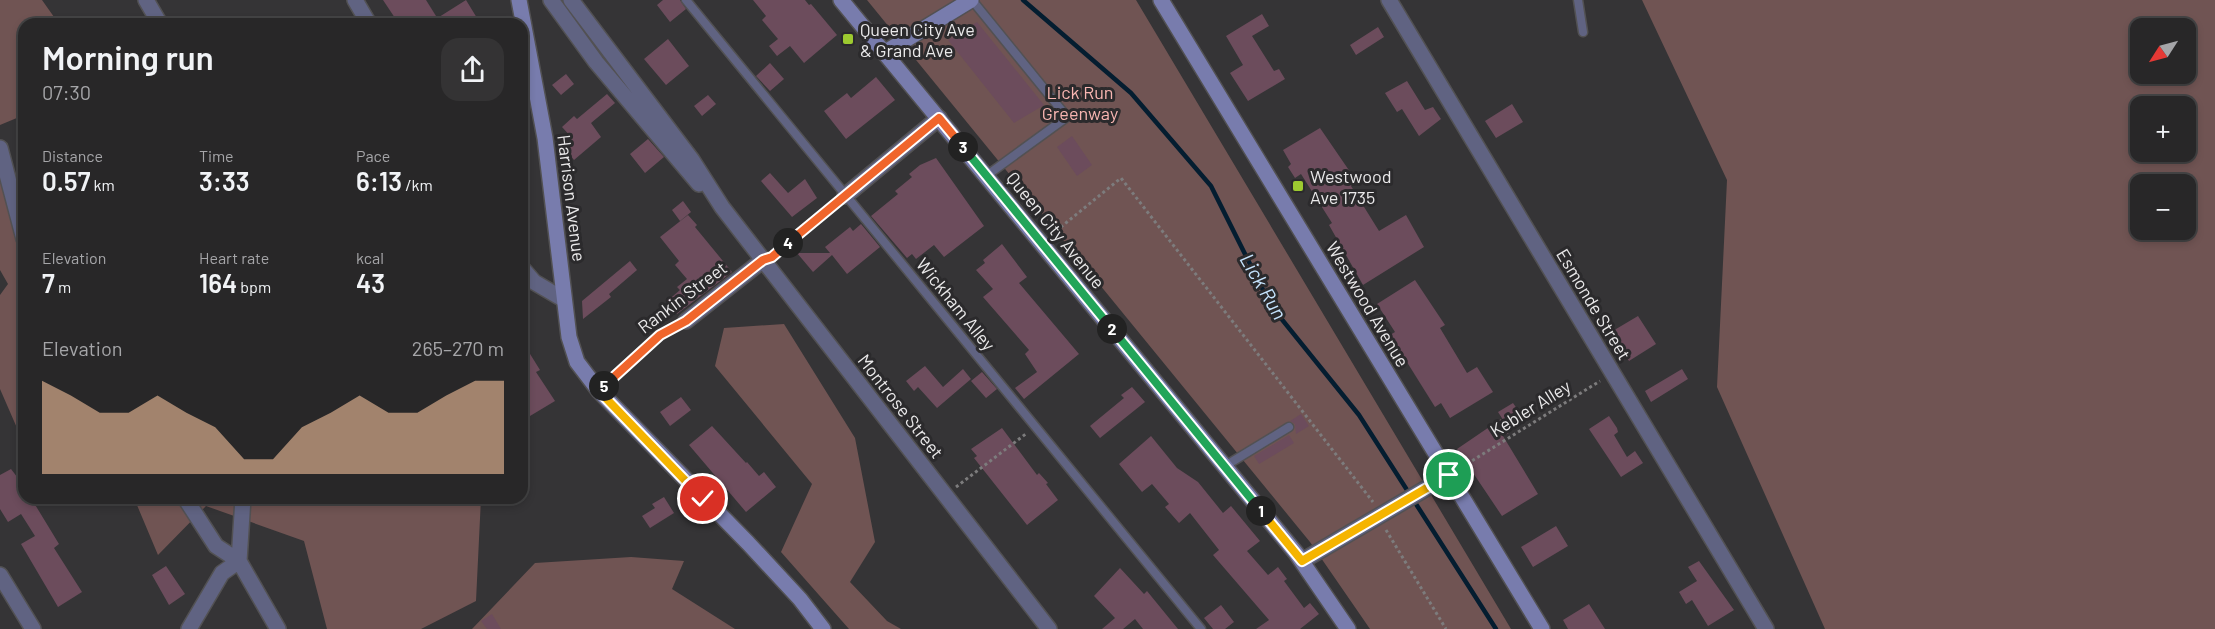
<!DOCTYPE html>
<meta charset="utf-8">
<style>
body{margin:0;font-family:Barlow,sans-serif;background:#343334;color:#f1f3f6;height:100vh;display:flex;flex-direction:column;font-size:22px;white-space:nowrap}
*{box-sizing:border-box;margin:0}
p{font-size:20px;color:#a5a5a8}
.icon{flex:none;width:33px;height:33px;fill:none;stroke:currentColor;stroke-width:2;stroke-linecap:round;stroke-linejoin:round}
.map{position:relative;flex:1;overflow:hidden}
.drawer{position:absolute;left:18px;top:18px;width:510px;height:486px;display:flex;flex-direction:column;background:#282728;border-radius:18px;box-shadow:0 3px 9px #0003,0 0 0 2px #444445}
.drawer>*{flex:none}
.needle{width:39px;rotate:234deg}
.tools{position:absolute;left:2130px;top:18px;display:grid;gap:12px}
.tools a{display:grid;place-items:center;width:66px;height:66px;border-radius:12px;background:#282728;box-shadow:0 3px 9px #0003,0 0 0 2px #444445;font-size:30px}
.pin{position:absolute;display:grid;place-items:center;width:51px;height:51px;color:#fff;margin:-26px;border:3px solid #fff;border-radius:50%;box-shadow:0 2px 6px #0007}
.km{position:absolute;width:30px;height:30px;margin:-15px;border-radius:50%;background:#222;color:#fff;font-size:16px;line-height:30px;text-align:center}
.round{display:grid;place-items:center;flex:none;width:63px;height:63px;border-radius:18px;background:#343334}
.head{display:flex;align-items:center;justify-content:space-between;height:102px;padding:0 24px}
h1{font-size:33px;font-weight:600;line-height:45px}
.metrics{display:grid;grid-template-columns:repeat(3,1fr);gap:9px;height:102px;padding:6px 24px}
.metrics div{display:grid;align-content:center}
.metrics b{font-size:26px;font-weight:600}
.metrics small{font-size:16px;font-weight:400}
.metrics p{font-size:16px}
.chart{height:168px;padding:12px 24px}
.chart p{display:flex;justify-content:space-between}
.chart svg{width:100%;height:108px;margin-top:6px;fill:#d6ab8b;opacity:.7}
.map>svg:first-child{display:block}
.green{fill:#705453;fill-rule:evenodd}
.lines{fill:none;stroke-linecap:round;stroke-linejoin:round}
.stream{stroke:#041d30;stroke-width:4.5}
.building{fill:#6c4c5c}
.lane-casing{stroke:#525153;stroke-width:11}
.street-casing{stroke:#525153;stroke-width:18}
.secondary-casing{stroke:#525153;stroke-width:18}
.path{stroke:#7d7c7d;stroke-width:3;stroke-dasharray:3 3;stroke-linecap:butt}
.lane{stroke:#606382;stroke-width:8}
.street{stroke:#606382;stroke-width:15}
.secondary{stroke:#787cad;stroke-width:15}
.split-1-casing{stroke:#fff;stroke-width:12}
.split-2-casing{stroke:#fff;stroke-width:12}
.split-3-casing{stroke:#fff;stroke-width:12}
.split-4-casing{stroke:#fff;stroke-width:12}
.split-5-casing{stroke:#fff;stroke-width:12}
.split-6-casing{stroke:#fff;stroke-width:12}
.split-1{stroke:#f5b400;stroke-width:8}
.split-2{stroke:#22a559;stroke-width:8}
.split-3{stroke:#22a559;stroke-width:8}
.split-4{stroke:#f0652b;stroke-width:8}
.split-5{stroke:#f0652b;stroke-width:8}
.split-6{stroke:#f5b400;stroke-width:8}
.poi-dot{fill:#9dca30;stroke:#2b2a2c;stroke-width:2}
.labels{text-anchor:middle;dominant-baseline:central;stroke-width:6;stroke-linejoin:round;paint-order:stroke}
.poi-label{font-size:18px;fill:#eae9ea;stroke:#2b2a2c;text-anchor:start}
.park-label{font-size:18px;fill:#f9b6b2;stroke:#2b2a2c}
.street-label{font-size:18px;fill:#eae9ea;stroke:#2b2a2c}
.water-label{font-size:20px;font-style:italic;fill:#c6e4fe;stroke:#2b2a2c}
</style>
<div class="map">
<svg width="2215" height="629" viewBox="0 0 2215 629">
<rect width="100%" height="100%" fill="#353436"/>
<path class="green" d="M0 0H42L59 24H24V115L0 125Z
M867 0H1136L1511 629H1370L1310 542Z
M1642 0H2215V629H1825L1717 387 1727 180ZM2140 28H2186V74H2140ZM2140 106H2186V152H2140ZM2186 184V230H2140V184Z
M0 148 24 239V444L0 389V295L8 284 0 270Z
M784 324 855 438 875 542 850 582 887 621 901 629H849L781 552 812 484 715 366 724 328Z
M134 498H481L476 601 421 629H327L304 541 206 506 158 555Z
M631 557 684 561 672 589 735 629H472L535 563Z"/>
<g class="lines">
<path class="stream" d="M1023 0 1131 93 1211 186 1271 306 1359 415 1496 629"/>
</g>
<path class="building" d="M383 0H426L436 16 423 24H399Z
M466 0 477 18 467 24H428Z
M663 0H680L686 9 670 22 657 5Z
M753 0H805L809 5 811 4 837 35 804 63 790 46 777 56 769 46 778 39 762 20 766 16Z
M1262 14 1269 26 1252 36 1274 71 1279 69 1285 79 1248 101 1230 73 1243 65 1226 36Z
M977 22 1044 105 1014 123 948 40Z
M1378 27 1384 37 1356 55 1350 45Z
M668 39 689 66 666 85 644 59Z
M770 63 784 79 770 91 756 76Z
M566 74 574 84 561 95 552 85Z
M876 77 895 100 846 139 824 111 847 93 851 98Z
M1407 81 1425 110 1433 107 1441 119 1419 136 1402 109 1397 112 1385 93Z
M607 94 615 103 591 123 601 137 574 160 562 146 572 138 562 127 574 116 577 119Z
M708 95 716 104 702 116 694 106Z
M1512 104 1523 122 1496 138 1485 121Z
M1320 128 1357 182 1351 186 1379 231 1406 215 1424 247 1363 285 1329 225 1332 223 1301 174 1295 178 1288 167 1291 164 1283 150Z
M1072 136 1092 165 1077 176 1057 147Z
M648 139 664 157 645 173 630 154Z
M936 158 984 226 944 257 934 245 916 259 912 254 907 258 871 216 898 194 895 191 912 177 909 174 920 165Z
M770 173 788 193 805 179 817 198 792 217 761 181Z
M683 201 691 212 680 221 672 210Z
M688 215 697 225 695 227 732 272 677 314 666 302 680 290 677 287 687 279 675 265 679 261 660 237Z
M861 224 880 247 847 274 832 255 813 272 797 253H830L825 247 850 227 853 231Z
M1002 244 1027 277 1019 283 1079 354 1024 399 1015 388 1037 372 1025 354 1029 350 983 297 993 289 976 270 985 263 983 260Z
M630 261 637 270 609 294 611 297 583 319 582 301Z
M1415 280 1445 325 1440 328 1467 373 1477 367 1493 392 1450 418 1441 403 1435 407 1390 335 1395 332 1377 304Z
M1638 316 1656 344 1629 361 1611 332Z
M522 341 540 370 536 372 555 401 530 416 522 402Z
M925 366 943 387 963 369 971 379 937 408 918 387 914 391 906 381Z
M1682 369 1688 379 1651 402 1645 391Z
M982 372 997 389 986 398 971 381Z
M1132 387 1145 402 1100 438 1090 426 1124 398 1121 395Z
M681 397 691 410 670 426 660 412Z
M1513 403 1522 416 1507 426 1498 412Z
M1301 414 1309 426 1296 434 1295 424 1290 421Z
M1609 416 1617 428 1618 432 1614 435 1627 457 1635 451 1643 463 1621 477 1589 429Z
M1501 419 1509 433 1503 436 1538 494 1502 516 1457 449Z
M712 426 746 463 747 462 759 476 764 472 776 487 746 512 689 445Z
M1002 428 1037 475 1039 473 1048 483 1046 484 1058 500 1027 525 974 458 977 456 971 449Z
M1289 435 1294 443 1259 464 1254 456Z
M1151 436 1177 468 1198 482 1223 513 1231 506 1260 541 1247 551 1268 575 1278 567 1287 579 1284 581 1304 608 1310 603 1319 614 1300 629H1256L1269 620 1213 555 1219 550 1190 513 1179 523 1165 507 1169 504 1152 484 1142 492 1119 464Z
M11 469 24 486V498H31L59 544 54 548 82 592 58 607 21 544 35 536 21 514 8 522 0 509V475Z
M664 497 674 513 650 528 642 516 655 508 652 504Z
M1556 526 1568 546 1533 567 1521 547Z
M1699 561 1734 610 1708 626 1692 600 1686 604 1679 592 1697 581 1688 567Z
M166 566 185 594 169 605 152 575Z
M1120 568 1144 594 1147 591 1178 629H1143L1135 619 1123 629H1102L1115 618 1094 596Z
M1589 604 1605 629H1568L1563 620Z
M1221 605 1234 622 1225 629H1213L1204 618Z
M492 614 501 629H487L481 621Z"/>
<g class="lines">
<g class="lane-casing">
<path id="lane" d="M686 0 1201 629
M972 0 1067 117 986 176
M1578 0 1583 32
M795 237 845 196
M1225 466 1289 427"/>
</g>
<g class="street-casing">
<path id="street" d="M146 0 160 24
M355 0 369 24
M551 0 596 62 699 184
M571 0 692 160 722 207 1049 629
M1389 0 1766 629
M0 148 24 239
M845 196 939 118
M522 268 534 282 563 299
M686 321 763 260
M185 498 216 546 239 561 278 629
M1302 561 1449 475
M0 575 33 629
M189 629 222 573 239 561 243 498"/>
</g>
<g class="secondary-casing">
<path id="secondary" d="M519 0 545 138 569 337 577 362 599 391 748 543 800 599 823 629
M841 0 1296 553 1348 629
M1161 0 1542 629
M884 53 971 0"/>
</g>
<path class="path" d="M1056 231 1121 178 1373 502
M776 254 787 244
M610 380 660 335 674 327
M1462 467 1600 381
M956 487 1027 433
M1386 530 1446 629"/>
<use href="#lane" class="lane"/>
<use href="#street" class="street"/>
<use href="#secondary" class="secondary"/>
</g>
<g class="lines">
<g class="split-1-casing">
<path id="split-1" d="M1261 511 1302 561 1449 475"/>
</g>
<g class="split-2-casing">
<path id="split-2" d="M1112 329 1261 511"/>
</g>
<g class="split-3-casing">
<path id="split-3" d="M963 147 1112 329"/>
</g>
<g class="split-4-casing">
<path id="split-4" d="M788 243 939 118 963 147"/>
</g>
<g class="split-5-casing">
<path id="split-5" d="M604 386 660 335 686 321 763 260 772 257 788 243"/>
</g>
<g class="split-6-casing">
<path id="split-6" d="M604 386 599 391 703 499"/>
</g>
<use href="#split-1" class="split-1"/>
<use href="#split-2" class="split-2"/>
<use href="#split-3" class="split-3"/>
<use href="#split-4" class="split-4"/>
<use href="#split-5" class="split-5"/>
<use href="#split-6" class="split-6"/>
</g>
<g class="poi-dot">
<rect x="842" y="33" width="12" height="12" rx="3"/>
<rect x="1292" y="180" width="12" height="12" rx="3"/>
</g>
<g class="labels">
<g class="poi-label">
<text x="860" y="29">Queen City Ave<tspan x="860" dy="21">&amp; Grand Ave</tspan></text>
<text x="1310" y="176">Westwood<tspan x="1310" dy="21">Ave 1735</tspan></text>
</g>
<g class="park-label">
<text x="1080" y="92">Lick Run<tspan x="1080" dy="21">Greenway</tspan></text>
</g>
<g class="street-label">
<text transform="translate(572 198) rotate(83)">Harrison Avenue</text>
<text transform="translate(1056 230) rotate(51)">Queen City Avenue</text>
<text transform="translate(682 297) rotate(-37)">Rankin Street</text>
<text transform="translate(956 304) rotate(51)">Wickham Alley</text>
<text transform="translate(1368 304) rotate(59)">Westwood Avenue</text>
<text transform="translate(1594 304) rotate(59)">Esmonde Street</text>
<text transform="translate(901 406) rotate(52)">Montrose Street</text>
<text transform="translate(1530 408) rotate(-32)">Kebler Alley</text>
</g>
<g class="water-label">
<text transform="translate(1264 286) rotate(60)">Lick Run</text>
</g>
</g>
</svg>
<div class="tools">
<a><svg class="needle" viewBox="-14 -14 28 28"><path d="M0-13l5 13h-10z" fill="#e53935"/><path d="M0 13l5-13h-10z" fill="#a5a5a8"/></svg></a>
<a>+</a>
<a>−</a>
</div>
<div class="pin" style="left:1449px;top:475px;background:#1e9e55"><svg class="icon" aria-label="arrive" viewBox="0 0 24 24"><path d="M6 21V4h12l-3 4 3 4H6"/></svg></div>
<div class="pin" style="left:703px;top:499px;background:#d93025"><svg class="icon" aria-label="check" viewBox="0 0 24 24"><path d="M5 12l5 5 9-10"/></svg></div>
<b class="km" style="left:1261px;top:511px">1</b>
<b class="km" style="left:1112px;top:329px">2</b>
<b class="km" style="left:963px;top:147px">3</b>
<b class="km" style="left:788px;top:243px">4</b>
<b class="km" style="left:604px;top:386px">5</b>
<section class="drawer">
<div class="head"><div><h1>Morning run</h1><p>07:30</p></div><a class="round"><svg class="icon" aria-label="share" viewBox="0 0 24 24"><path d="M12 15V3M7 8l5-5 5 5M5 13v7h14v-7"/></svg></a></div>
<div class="metrics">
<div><p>Distance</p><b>0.57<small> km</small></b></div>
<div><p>Time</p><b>3:33</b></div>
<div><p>Pace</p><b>6:13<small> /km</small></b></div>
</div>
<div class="metrics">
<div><p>Elevation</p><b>7<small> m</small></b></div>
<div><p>Heart rate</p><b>164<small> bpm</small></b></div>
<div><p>kcal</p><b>43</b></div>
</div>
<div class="chart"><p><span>Elevation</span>265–270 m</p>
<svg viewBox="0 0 160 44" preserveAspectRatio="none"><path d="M0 44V6L10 12L20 19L30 19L40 12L50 19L60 25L70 38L80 38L90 25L100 19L110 12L120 19L130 19L140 12L150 6L160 6V44z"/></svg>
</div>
</section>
</div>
